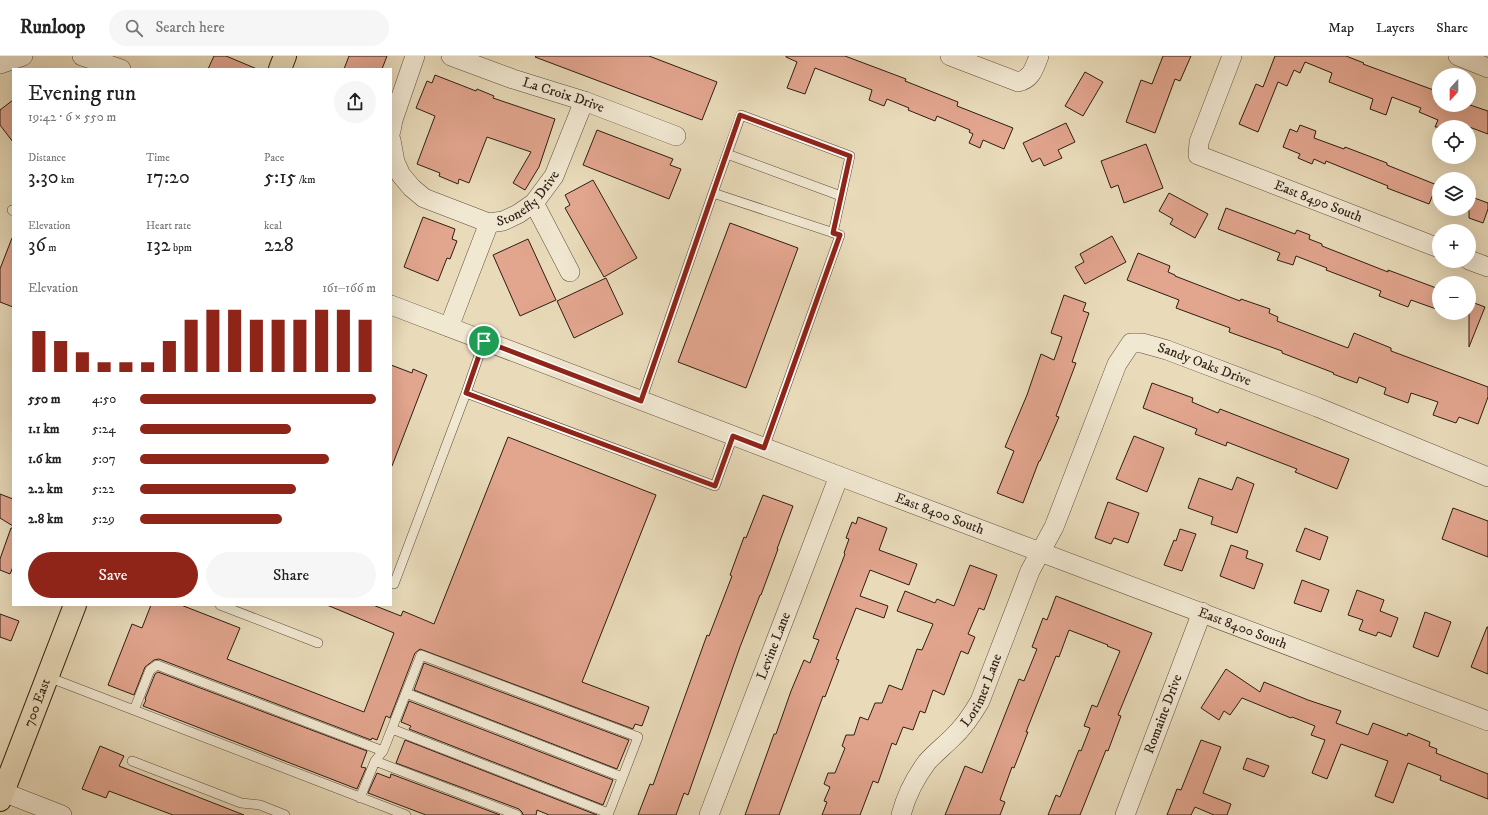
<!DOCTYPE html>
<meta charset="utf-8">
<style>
body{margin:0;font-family:"IM FELL DW Pica",serif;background:#f6f6f6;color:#222;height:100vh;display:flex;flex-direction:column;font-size:15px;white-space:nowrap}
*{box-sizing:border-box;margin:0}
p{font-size:13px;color:#767676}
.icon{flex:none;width:22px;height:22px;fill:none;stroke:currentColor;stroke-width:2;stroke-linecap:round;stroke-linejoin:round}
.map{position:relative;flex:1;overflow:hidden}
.drawer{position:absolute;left:12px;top:12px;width:380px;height:538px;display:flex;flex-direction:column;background:#fff;border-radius:0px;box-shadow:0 4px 16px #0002}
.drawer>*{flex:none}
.needle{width:26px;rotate:201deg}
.buttons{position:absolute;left:1432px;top:12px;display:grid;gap:8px}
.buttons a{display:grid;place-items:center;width:44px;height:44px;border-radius:50%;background:#fff;box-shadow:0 4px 16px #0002;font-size:20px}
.pin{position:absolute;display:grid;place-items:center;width:34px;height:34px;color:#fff;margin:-17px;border:2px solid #fff;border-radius:50%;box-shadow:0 1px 4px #0007}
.round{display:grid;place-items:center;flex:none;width:42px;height:42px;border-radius:21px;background:#f6f6f6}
.headline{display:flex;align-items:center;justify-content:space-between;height:68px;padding:0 16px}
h1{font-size:22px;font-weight:600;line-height:30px}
.figures{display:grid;grid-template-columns:repeat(3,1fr);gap:6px;height:68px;padding:4px 16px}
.figures div{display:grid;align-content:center}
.figures b{font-size:20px;font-weight:600}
.figures small{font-size:11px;font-weight:400}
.figures p{font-size:11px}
.chart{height:112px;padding:8px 16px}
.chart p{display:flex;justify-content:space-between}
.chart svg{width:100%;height:72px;margin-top:4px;stroke:#8f2418;stroke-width:6}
.cta{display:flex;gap:8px;margin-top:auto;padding:8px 16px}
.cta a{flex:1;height:46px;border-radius:24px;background:#8f2418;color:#fff;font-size:16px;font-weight:600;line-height:46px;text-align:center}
.cta a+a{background:#f6f6f6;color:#222}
ul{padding:0 16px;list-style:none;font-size:13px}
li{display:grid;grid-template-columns:64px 48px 1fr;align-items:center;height:30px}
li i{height:10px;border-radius:5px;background:#8f2418}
header{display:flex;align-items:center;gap:24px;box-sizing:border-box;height:56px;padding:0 20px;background:#fff;border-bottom:1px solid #e0e0e0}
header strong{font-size:19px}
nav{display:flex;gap:22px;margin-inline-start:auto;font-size:14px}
.search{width:280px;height:36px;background:#f6f6f6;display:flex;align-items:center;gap:10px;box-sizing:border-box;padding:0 14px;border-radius:22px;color:#767676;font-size:15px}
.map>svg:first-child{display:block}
.building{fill:#e2a58e;stroke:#2e1d12}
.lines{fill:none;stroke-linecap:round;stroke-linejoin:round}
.lane-casing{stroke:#5d4c3c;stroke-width:10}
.street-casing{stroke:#5d4c3c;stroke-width:20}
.primary-casing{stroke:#2e1d12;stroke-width:24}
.lane{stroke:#f1e8d2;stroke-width:9}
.street{stroke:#f1e8d2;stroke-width:19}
.primary{stroke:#e9dbba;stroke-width:22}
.route-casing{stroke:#fff;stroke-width:8}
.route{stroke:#8f2418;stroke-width:5}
.labels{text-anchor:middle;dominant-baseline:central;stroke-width:3.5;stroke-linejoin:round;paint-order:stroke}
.street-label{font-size:14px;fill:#2e1d12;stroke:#f1e8d2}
</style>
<header>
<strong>Runloop</strong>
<div class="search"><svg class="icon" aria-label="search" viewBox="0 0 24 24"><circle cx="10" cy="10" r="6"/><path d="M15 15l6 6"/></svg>Search here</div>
<nav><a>Map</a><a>Layers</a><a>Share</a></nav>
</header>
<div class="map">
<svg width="1488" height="759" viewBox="0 0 1488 759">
<rect width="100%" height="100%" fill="#e9dbba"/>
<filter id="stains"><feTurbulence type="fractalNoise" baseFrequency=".005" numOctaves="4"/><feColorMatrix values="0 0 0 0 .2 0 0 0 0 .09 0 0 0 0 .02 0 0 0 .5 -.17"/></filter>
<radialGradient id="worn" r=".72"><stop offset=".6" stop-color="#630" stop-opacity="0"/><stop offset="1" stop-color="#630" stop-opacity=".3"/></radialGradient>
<path class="building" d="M214 0H226L257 13H208Z
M349 0H387L382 13H344Z
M536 0H649L717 26 702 64 535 1Z
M786 0H845L906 23 905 25 958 46 957 50 1013 72 1004 93 983 84 980 92 969 87 973 78 969 76 970 74 937 60 935 65 908 54 909 52 887 43 884 50 869 44 872 34 815 12 805 38 787 32 797 6 786 1Z
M1163 0H1191L1180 25 1175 23 1155 77 1126 66 1141 24 1152 28Z
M1275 0H1346L1364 7 1363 8 1439 36V49H1470L1488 55V78L1461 68 1460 71H1435L1438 64 1419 56 1421 52 1392 41 1386 59 1370 53 1373 43 1329 26 1332 17 1305 6 1300 17 1294 14 1287 30 1278 26 1258 76 1239 68 1256 28 1263 31Z
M1085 16 1103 26 1083 60 1065 50Z
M435 19 476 35 477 33 494 40 493 42 555 63 539 111 525 134 513 127 531 96 487 81 469 127 459 123 458 128 439 120 440 117 417 108 435 60 416 52 427 25 432 27Z
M13 44V86L0 69V54Z
M1066 67 1075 86 1058 94 1062 102 1044 110 1040 102 1032 106 1023 87Z
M1300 69 1316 75 1314 82 1344 93 1345 91 1387 107V109L1437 129 1429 148 1387 132 1388 130 1326 105 1325 108 1314 103 1312 108 1298 102 1300 98 1283 91 1290 73 1297 76Z
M597 74 673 103 670 109 681 113 669 143 583 109Z
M1146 88 1163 132 1124 147 1118 129 1111 132 1101 105Z
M593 124 637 202 604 221 565 152 570 149 565 139Z
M1169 137 1208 158 1195 182 1170 168 1173 163 1159 155Z
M1469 140 1488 147V153L1483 167 1469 162Z
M1226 152 1295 178 1297 174 1310 179 1309 183 1322 188V190L1388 216V214L1439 233V254L1411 244 1408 251 1379 240 1381 235 1326 214 1327 212 1296 200 1293 209 1277 204 1280 197 1218 173Z
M423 161 455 173 452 183 457 185 450 203 447 202 438 225 404 211Z
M730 167 798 192 746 332 678 306Z
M1112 180 1126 206 1085 228 1075 211 1084 206 1080 198Z
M12 182H13V251L0 246V213Z
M528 183 556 244 520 260 493 199Z
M1138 197 1170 210 1168 216 1175 219V220L1240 245 1241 243 1270 253 1269 257 1278 261 1277 265 1348 292 1354 277 1391 292V295L1488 331V341L1478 368 1459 361 1456 367 1433 359 1438 346 1411 337 1408 347 1384 338 1386 332 1359 321 1357 327 1333 318 1334 317 1282 297V295L1229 276 1230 272 1176 252 1179 244 1127 224Z
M606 222 623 258 574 282 557 245Z
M1064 239 1086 247 1083 255 1089 257 1072 306 1076 307 1056 360 1059 361 1040 405H1039L1023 447 997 437 1014 395 1005 391 1027 339 1041 298 1054 304 1062 281 1051 277Z
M1469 245 1485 251 1469 291Z
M391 309 412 317 413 313 427 319 392 410H391Z
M1152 327 1193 342 1192 346 1218 357 1220 353 1349 403 1337 433 1295 416 1297 413 1227 386 1226 390 1195 378 1197 373 1143 352Z
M1134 380 1164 392 1147 436 1116 423Z
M508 381 656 439 582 626 649 651 642 670 635 668 633 673 420 593 415 597 390 662 386 660 377 684 372 682 371 684 159 603 154 604 145 611 134 639 108 629 132 568 142 572 151 549H181L240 572 227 603 364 656 394 577 327 549H373L401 560 403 555 434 568Z
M1237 421 1254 428 1237 477 1211 468 1213 461 1188 452 1199 422 1232 434Z
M0 438 13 443V470L0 462Z
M763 439 793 450 777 493H778L761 539H760L740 591 688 739 684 737 676 759H638L650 728 653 729 707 579 709 580 732 520 730 519 744 481 746 482Z
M1108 446 1139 457 1128 487 1114 482 1111 488 1095 482Z
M1453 452 1488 465V501L1442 483Z
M858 461 887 472 879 494 917 508 909 529 870 514 860 540 888 550 884 562 856 552 836 603 839 604 825 641 823 640 779 759H745L774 678H776L791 635 804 604 810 607 819 584 813 582 845 498 844 497 849 483 846 482 852 466 856 468Z
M11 472H13V511L10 518 0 514V503Z
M1305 472 1328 481 1320 504 1296 495Z
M1180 473 1196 478 1182 515 1164 509 1174 484 1176 485Z
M1231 489 1248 495 1246 502 1263 508 1254 533 1220 520Z
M970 509 997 519 984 554 979 552 968 578 975 581 968 598 961 595 944 639 933 634 925 657 920 655 913 674 903 671 896 689 892 687 878 727 873 725 860 759H822L827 746 824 745 830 731 824 728 828 717H835L845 692 842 690 846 679H854L860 661 868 664 875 647H882L889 629 902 634 917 593 922 594 933 568 897 555 905 535 935 547 937 543 954 550Z
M1302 524 1329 534 1321 556 1294 547Z
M1357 534 1384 544 1380 555 1398 562 1391 581 1378 576 1376 580 1359 574 1363 564 1348 559Z
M1056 540 1152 577 1118 659 1121 660 1108 695 1106 694 1080 759H1048L1056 739 1060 741 1079 694 1081 695 1090 672 1084 670 1092 649 1097 651 1120 595 1107 590 1108 589 1069 574 1059 601 1056 600 1026 676H1028L1014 712 1012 711 1000 744 1005 746 1000 759H945L965 710 982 717 1019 623 1024 625 1037 593 1032 591 1043 562 1047 564Z
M1425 556 1451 566 1438 601 1413 591Z
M0 558 19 565 11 585 0 581Z
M1487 571H1488V618L1471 611Z
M424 607 629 684 617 713 414 634Z
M1226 613 1260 636 1264 626 1308 644 1341 655 1336 667 1368 679 1373 667 1407 680 1408 677 1430 686 1429 690 1437 693 1436 697 1488 718V743L1440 724 1441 720 1408 707 1393 747 1375 740 1388 705 1341 688 1327 723 1312 717 1325 684 1311 679 1315 670 1292 661 1291 662 1242 642 1230 659 1224 655 1219 664 1201 652Z
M158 616 367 695 361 711 366 712 357 733 143 650 146 644 145 643 155 618Z
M409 645 613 724 603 749 409 673 411 670 401 666Z
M405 684 597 759H549L537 754 536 759H523L522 756 519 753 396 707Z
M1201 684 1221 691 1203 737 1231 748 1227 759H1214L1195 751 1191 759H1167L1177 733 1181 734Z
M100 690 124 700 119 710 244 759H173L109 735 106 742 82 733Z
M1247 702 1269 710 1264 721 1243 713Z
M377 717 390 722 391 718 500 759H426L368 737Z"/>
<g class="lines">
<g class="lane-casing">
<path id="lane" d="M727 98 841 140
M713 137 741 59 850 100 833 177
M12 154 13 155
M484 285 466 337 715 430 733 380
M641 345 713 137 840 179 764 392
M394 528 466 337
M220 549 318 587
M48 621 406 759
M406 637 622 721
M134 654 150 614 157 609 383 695
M392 673 608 757
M132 705 241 747 260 749 285 759
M375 705 517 759
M360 742 375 705 383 695 421 599 638 681 608 759"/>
</g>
<g class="street-casing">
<g id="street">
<path d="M82 0 121 13"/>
<path id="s1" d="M451 0 513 23 584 45 676 80"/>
<path d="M950 0 1018 26C1032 23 1034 12 1039 0"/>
<path id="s2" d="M1232 0 1199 86 1198 99 1439 192"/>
<path d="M1458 0 1488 12"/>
<path d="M0 8 23 0"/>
<path d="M391 75 393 64 415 0"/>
<path id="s3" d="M391 84 395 106 401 119 412 132 424 142 489 167 503 165 518 158 534 147 554 120 584 45"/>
<path d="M534 147 570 216"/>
<path d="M1469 204 1488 211"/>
<path id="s4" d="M391 249 839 420 1488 665"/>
<path d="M449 271 489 167"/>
<path d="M3 736 62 759"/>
<path id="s5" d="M709 759 839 420"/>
<path id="s6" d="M901 759C906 740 915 722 927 706 935 697 944 690 952 682 964 671 972 659 980 645L1030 515 1054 471 1117 308 1131 287H1142L1167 294 1317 351 1488 421"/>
<path id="s7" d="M1125 759 1202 556"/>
</g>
</g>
<g class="primary-casing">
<g id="primary">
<path d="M280 13 285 0"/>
<path id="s8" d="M0 744 75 549"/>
</g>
</g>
<use href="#lane" class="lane"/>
<use href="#street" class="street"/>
<use href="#primary" class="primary"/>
</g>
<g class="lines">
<g class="route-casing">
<path id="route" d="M740 59 850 100 833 177 840 179 764 392 733 380 715 430 466 337 484 285 641 345Z"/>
</g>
<use href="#route" class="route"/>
</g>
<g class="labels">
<g class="street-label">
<text stroke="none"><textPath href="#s1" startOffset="119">La Croix Drive</textPath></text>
<text stroke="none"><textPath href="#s3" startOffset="187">Stonefly Drive</textPath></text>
<text stroke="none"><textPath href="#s2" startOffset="234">East 8490 South</textPath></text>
<text stroke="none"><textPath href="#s6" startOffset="607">Sandy Oaks Drive</textPath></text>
<text stroke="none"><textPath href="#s4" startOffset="587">East 8400 South</textPath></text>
<text stroke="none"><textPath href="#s4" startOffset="911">East 8400 South</textPath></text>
<text stroke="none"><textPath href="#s5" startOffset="181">Levine Lane</textPath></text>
<text stroke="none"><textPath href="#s6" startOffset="151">Lorimer Lane</textPath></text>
<text stroke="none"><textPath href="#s8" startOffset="104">700 East</textPath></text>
<text stroke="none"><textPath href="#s7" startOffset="108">Romaine Drive</textPath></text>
</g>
</g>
<rect width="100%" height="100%" filter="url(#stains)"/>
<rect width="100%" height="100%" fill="url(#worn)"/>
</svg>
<div class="buttons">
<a><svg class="needle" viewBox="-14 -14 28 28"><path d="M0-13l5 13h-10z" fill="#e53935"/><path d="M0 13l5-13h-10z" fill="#767676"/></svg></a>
<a><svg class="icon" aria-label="locate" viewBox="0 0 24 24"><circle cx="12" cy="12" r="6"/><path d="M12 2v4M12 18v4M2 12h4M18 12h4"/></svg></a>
<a><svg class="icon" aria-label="layers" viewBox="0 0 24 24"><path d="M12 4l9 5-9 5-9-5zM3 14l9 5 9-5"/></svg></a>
<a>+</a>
<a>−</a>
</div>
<div class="pin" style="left:484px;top:285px;background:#1e9e55"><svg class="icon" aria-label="arrive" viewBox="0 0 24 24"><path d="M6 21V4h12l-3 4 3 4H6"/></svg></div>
<section class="drawer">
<div class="headline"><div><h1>Evening run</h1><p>19:42 · 6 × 550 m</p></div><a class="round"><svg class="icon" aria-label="share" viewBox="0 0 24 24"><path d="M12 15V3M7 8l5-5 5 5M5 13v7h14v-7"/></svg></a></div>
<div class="figures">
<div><p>Distance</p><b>3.30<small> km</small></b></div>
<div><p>Time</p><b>17:20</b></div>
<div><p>Pace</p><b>5:15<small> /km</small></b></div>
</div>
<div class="figures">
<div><p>Elevation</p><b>36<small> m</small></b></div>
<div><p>Heart rate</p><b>132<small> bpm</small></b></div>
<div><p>kcal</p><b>228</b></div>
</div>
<div class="chart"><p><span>Elevation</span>161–166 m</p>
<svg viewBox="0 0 160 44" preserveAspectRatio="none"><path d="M5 44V19M15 44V25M25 44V32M35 44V38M45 44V38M55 44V38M65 44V25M75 44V12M85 44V6M95 44V6M105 44V12M115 44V12M125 44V12M135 44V6M145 44V6M155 44V12"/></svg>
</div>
<ul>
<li><b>550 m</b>4:50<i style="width:100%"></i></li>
<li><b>1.1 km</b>5:24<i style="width:64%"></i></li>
<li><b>1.6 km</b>5:07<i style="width:80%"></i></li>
<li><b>2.2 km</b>5:22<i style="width:66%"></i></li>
<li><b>2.8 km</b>5:29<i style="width:60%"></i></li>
</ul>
<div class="cta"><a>Save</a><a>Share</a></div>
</section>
</div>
